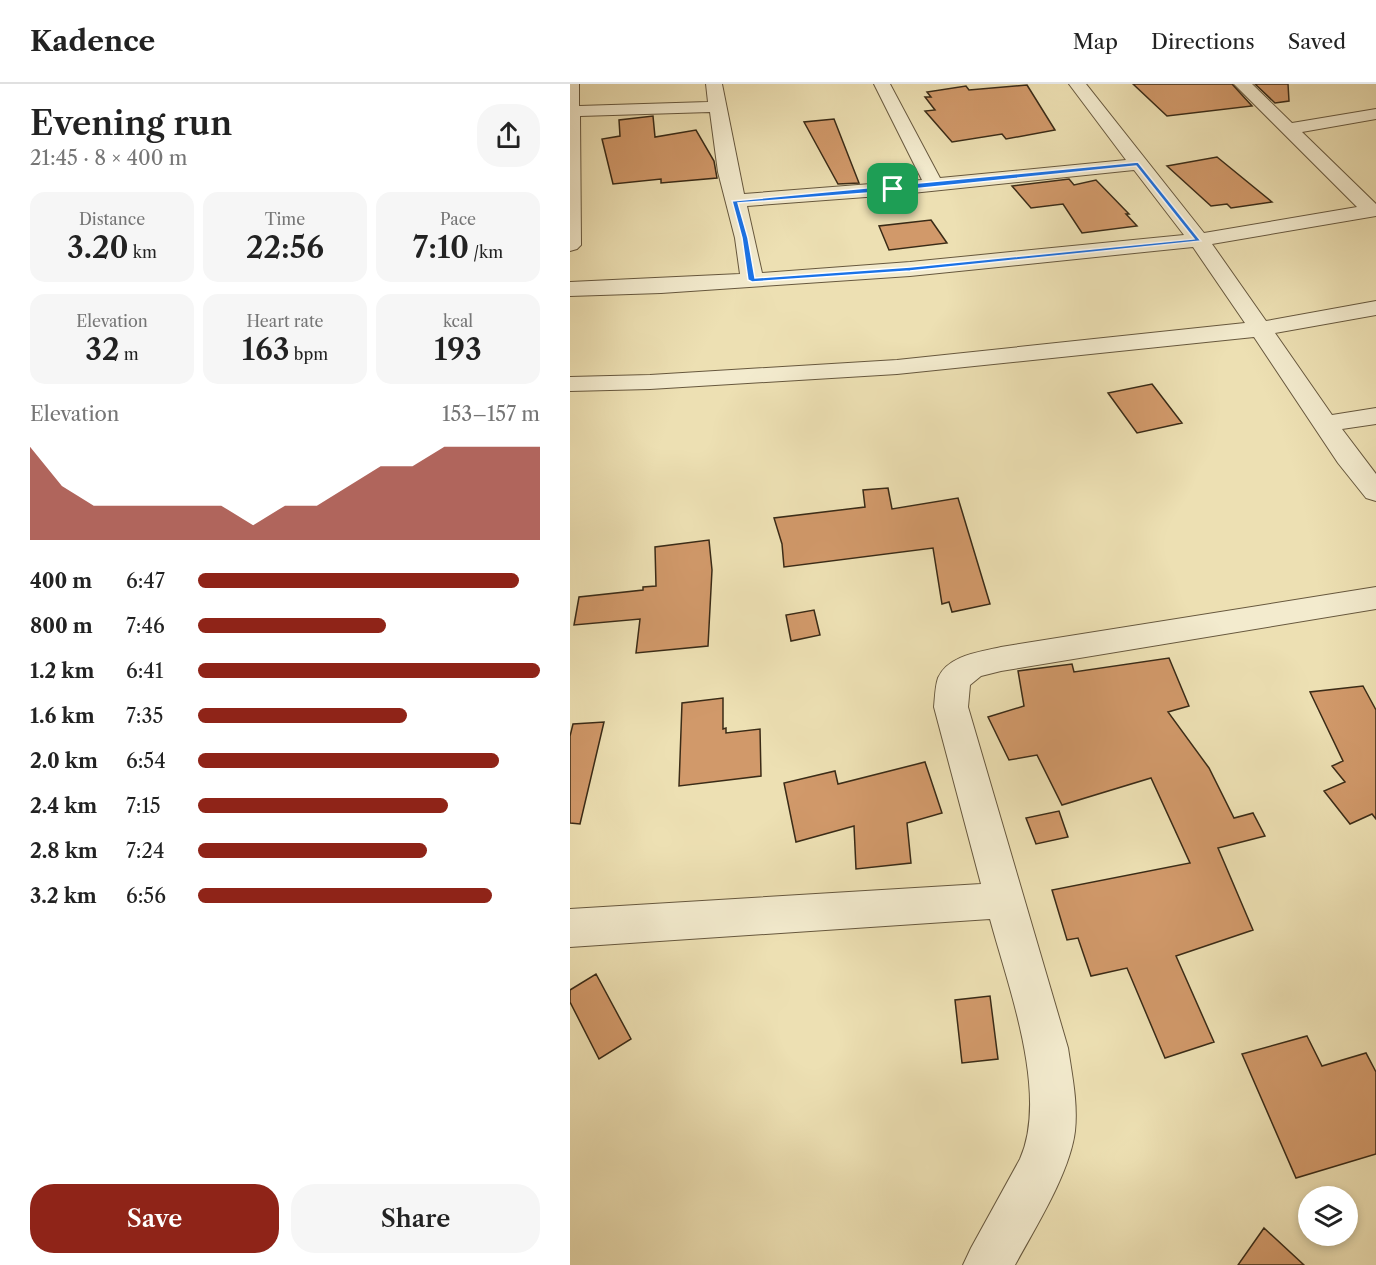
<!DOCTYPE html>
<meta charset="utf-8">
<style>
body{margin:0;font-family:"Libre Caslon Text",serif;background:#f6f6f6;color:#222;height:100vh;display:flex;flex-direction:column;font-size:22px;white-space:nowrap}
*{box-sizing:border-box;margin:0}
p{font-size:20px;color:#767676}
.icon{flex:none;width:33px;height:33px;fill:none;stroke:currentColor;stroke-width:2;stroke-linecap:round;stroke-linejoin:round}
.map{position:relative;flex:1;overflow:hidden}
.details{display:flex;flex-direction:column;background:#fff;width:570px}
.details>*{flex:none}
.controls{position:absolute;left:728px;top:1102px;display:grid;gap:12px}
.controls a{display:grid;place-items:center;width:60px;height:60px;border-radius:50%;background:#fff;box-shadow:0 3px 9px #0003;font-size:30px}
.pin{position:absolute;display:grid;place-items:center;width:51px;height:51px;color:#fff;margin:-26px;border-radius:12px;box-shadow:0 3px 9px #0006}
.round{display:grid;place-items:center;flex:none;width:63px;height:63px;border-radius:24px;background:#f6f6f6}
.headline{display:flex;align-items:center;justify-content:space-between;height:102px;padding:0 30px}
h1{font-size:33px;font-weight:600;line-height:45px}
.figures{display:grid;grid-template-columns:repeat(3,1fr);gap:9px;height:102px;padding:6px 30px}
.figures div{display:grid;align-content:center;border-radius:15px;background:#f6f6f6;text-align:center}
.figures b{font-size:30px;font-weight:600}
.figures small{font-size:16px;font-weight:400}
.figures p{font-size:16px}
.chart{height:168px;padding:12px 30px}
.chart p{display:flex;justify-content:space-between}
.chart svg{width:100%;height:108px;margin-top:6px;fill:#8f2418;opacity:.7}
.cta{display:flex;gap:12px;margin-top:auto;padding:12px 30px}
.cta a{flex:1;height:69px;border-radius:24px;background:#8f2418;color:#fff;font-size:24px;font-weight:600;line-height:69px;text-align:center}
.cta a+a{background:#f6f6f6;color:#222}
ul{padding:0 30px;list-style:none;font-size:20px}
li{display:grid;grid-template-columns:96px 72px 1fr;align-items:center;height:45px}
li i{height:15px;border-radius:8px;background:#8f2418}
header{display:flex;align-items:center;gap:36px;box-sizing:border-box;height:84px;padding:0 30px;background:#fff;border-bottom:2px solid #e0e0e0}
header strong{font-size:28px}
nav{display:flex;gap:33px;margin-inline-start:auto;font-size:21px}
main{display:flex;flex:1;min-height:0}
.map>svg:first-child{display:block}
.building{fill:#d1996a;stroke:#3a2b17;stroke-width:1.5}
.lines{fill:none;stroke-linecap:round;stroke-linejoin:round}
.minor-casing{stroke:#67583e;stroke-width:2}
.minor{fill:#f3ebce;fill-rule:evenodd}
.route{fill:#1a73e8;stroke:#fff;stroke-width:1.5;fill-rule:evenodd}
</style>
<header>
<strong>Kadence</strong>
<nav><a>Map</a><a>Directions</a><a>Saved</a></nav>
</header>
<main>
<section class="details">
<div class="headline"><div><h1>Evening run</h1><p>21:45 · 8 × 400 m</p></div><a class="round"><svg class="icon" aria-label="share" viewBox="0 0 24 24"><path d="M12 15V3M7 8l5-5 5 5M5 13v7h14v-7"/></svg></a></div>
<div class="figures">
<div><p>Distance</p><b>3.20<small> km</small></b></div>
<div><p>Time</p><b>22:56</b></div>
<div><p>Pace</p><b>7:10<small> /km</small></b></div>
</div>
<div class="figures">
<div><p>Elevation</p><b>32<small> m</small></b></div>
<div><p>Heart rate</p><b>163<small> bpm</small></b></div>
<div><p>kcal</p><b>193</b></div>
</div>
<div class="chart"><p><span>Elevation</span>153–157 m</p>
<svg viewBox="0 0 160 44" preserveAspectRatio="none"><path d="M0 44V6L10 22L20 30L30 30L40 30L50 30L60 30L70 38L80 30L90 30L100 22L110 14L120 14L130 6L140 6L150 6L160 6V44z"/></svg>
</div>
<ul>
<li><b>400 m</b>6:47<i style="width:94%"></i></li>
<li><b>800 m</b>7:46<i style="width:55%"></i></li>
<li><b>1.2 km</b>6:41<i style="width:100%"></i></li>
<li><b>1.6 km</b>7:35<i style="width:61%"></i></li>
<li><b>2.0 km</b>6:54<i style="width:88%"></i></li>
<li><b>2.4 km</b>7:15<i style="width:73%"></i></li>
<li><b>2.8 km</b>7:24<i style="width:67%"></i></li>
<li><b>3.2 km</b>6:56<i style="width:86%"></i></li>
</ul>
<div class="cta"><a>Save</a><a>Share</a></div>
</section>
<div class="map">
<svg width="806" height="1181" viewBox="0 0 806 1181">
<rect width="100%" height="100%" fill="#ede0b3"/>
<filter id="stains"><feTurbulence type="fractalNoise" baseFrequency=".00333" numOctaves="4"/><feColorMatrix values="0 0 0 0 .2 0 0 0 0 .09 0 0 0 0 .02 0 0 0 .5 -.17"/></filter>
<radialGradient id="worn" r=".72"><stop offset=".6" stop-color="#630" stop-opacity="0"/><stop offset="1" stop-color="#630" stop-opacity=".3"/></radialGradient>
<path class="building" d="M563 0H662L682 22 597 32Z
M685 0H718L719 17 705 19Z
M457 1 485 46 436 55 432 50 382 58 355 27 365 26 355 13H361L357 8 396 2 399 6Z
M83 32 85 53 126 46 144 77 147 94 91 99V95L43 100 32 55 50 52 49 36Z
M264 35 289 99 268 100 234 38Z
M647 73 702 118 661 124 657 120 641 122 597 82Z
M499 95 504 101 526 96 559 130H556L567 142 512 149 493 120 461 124 442 102Z
M361 136 377 159 319 166 309 142Z
M582 300 612 339 567 349 538 309Z
M318 404 322 425 388 414 420 520 382 528 379 518 372 520 363 464 214 483 212 460 204 434 295 423 293 406Z
M139 456 142 486 138 562 66 569 70 535 4 541 9 513 73 506V503L86 502 85 463Z
M244 526 250 551 221 557 216 531Z
M599 574 619 622 598 628 639 684 664 734 683 729 695 752 648 764 683 846 606 872 644 958 595 974 557 884 521 892 508 854 497 856 482 806 620 779 581 694 492 721 467 671 439 676 418 633 454 622 448 587 502 580 504 588Z
M793 602 806 626V735L802 730 780 740 754 707 775 698 762 682 773 677 740 608Z
M153 614V645L156 644V649L190 645 191 692 109 702 112 619Z
M34 638 10 740 0 739V652L3 640Z
M355 678 372 729 337 739 341 779 286 785 284 742 226 758 214 699 265 687 268 700Z
M489 727 498 753 466 760 456 734Z
M26 890 61 955 29 975 0 918V906Z
M420 912 428 975 392 979 385 916Z
M737 952 752 982 796 969 806 988V1070L726 1094 672 970Z
M694 1144 734 1181H668Z"/>
<g class="lines">
<g class="minor-casing">
<path id="minor" d="M0 0H9V22L138 18 136 0H152L174 110 352 96 304 0H320L370 94 556 76 499 0H516L634 149 787 123 664 0H682L722 39 806 25V35L732 48 806 120V132L642 160 696 237 806 217V231L705 249 762 331 806 324V340L772 345 806 390V417L796 414 768 379 684 253 327 290 80 305 0 307V293L80 291 327 276 675 239 623 163 340 192 91 209 0 212V198L170 190 165 154 148 88 140 28 10 32 11 161 7 165 0 167ZM564 86 614 151 340 178 192 189 177 122 323 111Z
M806 503V525L431 587 411 592 400 601 398 623 498 964C502 991 508 1019 505 1047 500 1089 465 1144 445 1181H393L401 1164 450 1075C479 1010 438 902 420 835L0 863V825L411 800 364 623C365 614 365 603 368 594 378 571 410 568 431 563Z"/>
</g>
<use href="#minor" class="minor"/>
</g>
<path class="route" d="M568 78 631 157 340 187 182 198 178 196 172 154 162 117ZM566 82 624 155 340 183 185 194 178 154 168 119 323 107Z"/>
<rect width="100%" height="100%" filter="url(#stains)"/>
<rect width="100%" height="100%" fill="url(#worn)"/>
</svg>
<div class="controls">
<a><svg class="icon" aria-label="layers" viewBox="0 0 24 24"><path d="M12 4l9 5-9 5-9-5zM3 14l9 5 9-5"/></svg></a>
</div>
<div class="pin" style="left:323px;top:105px;background:#1e9e55"><svg class="icon" aria-label="arrive" viewBox="0 0 24 24"><path d="M6 21V4h12l-3 4 3 4H6"/></svg></div>
</div>
</main>
